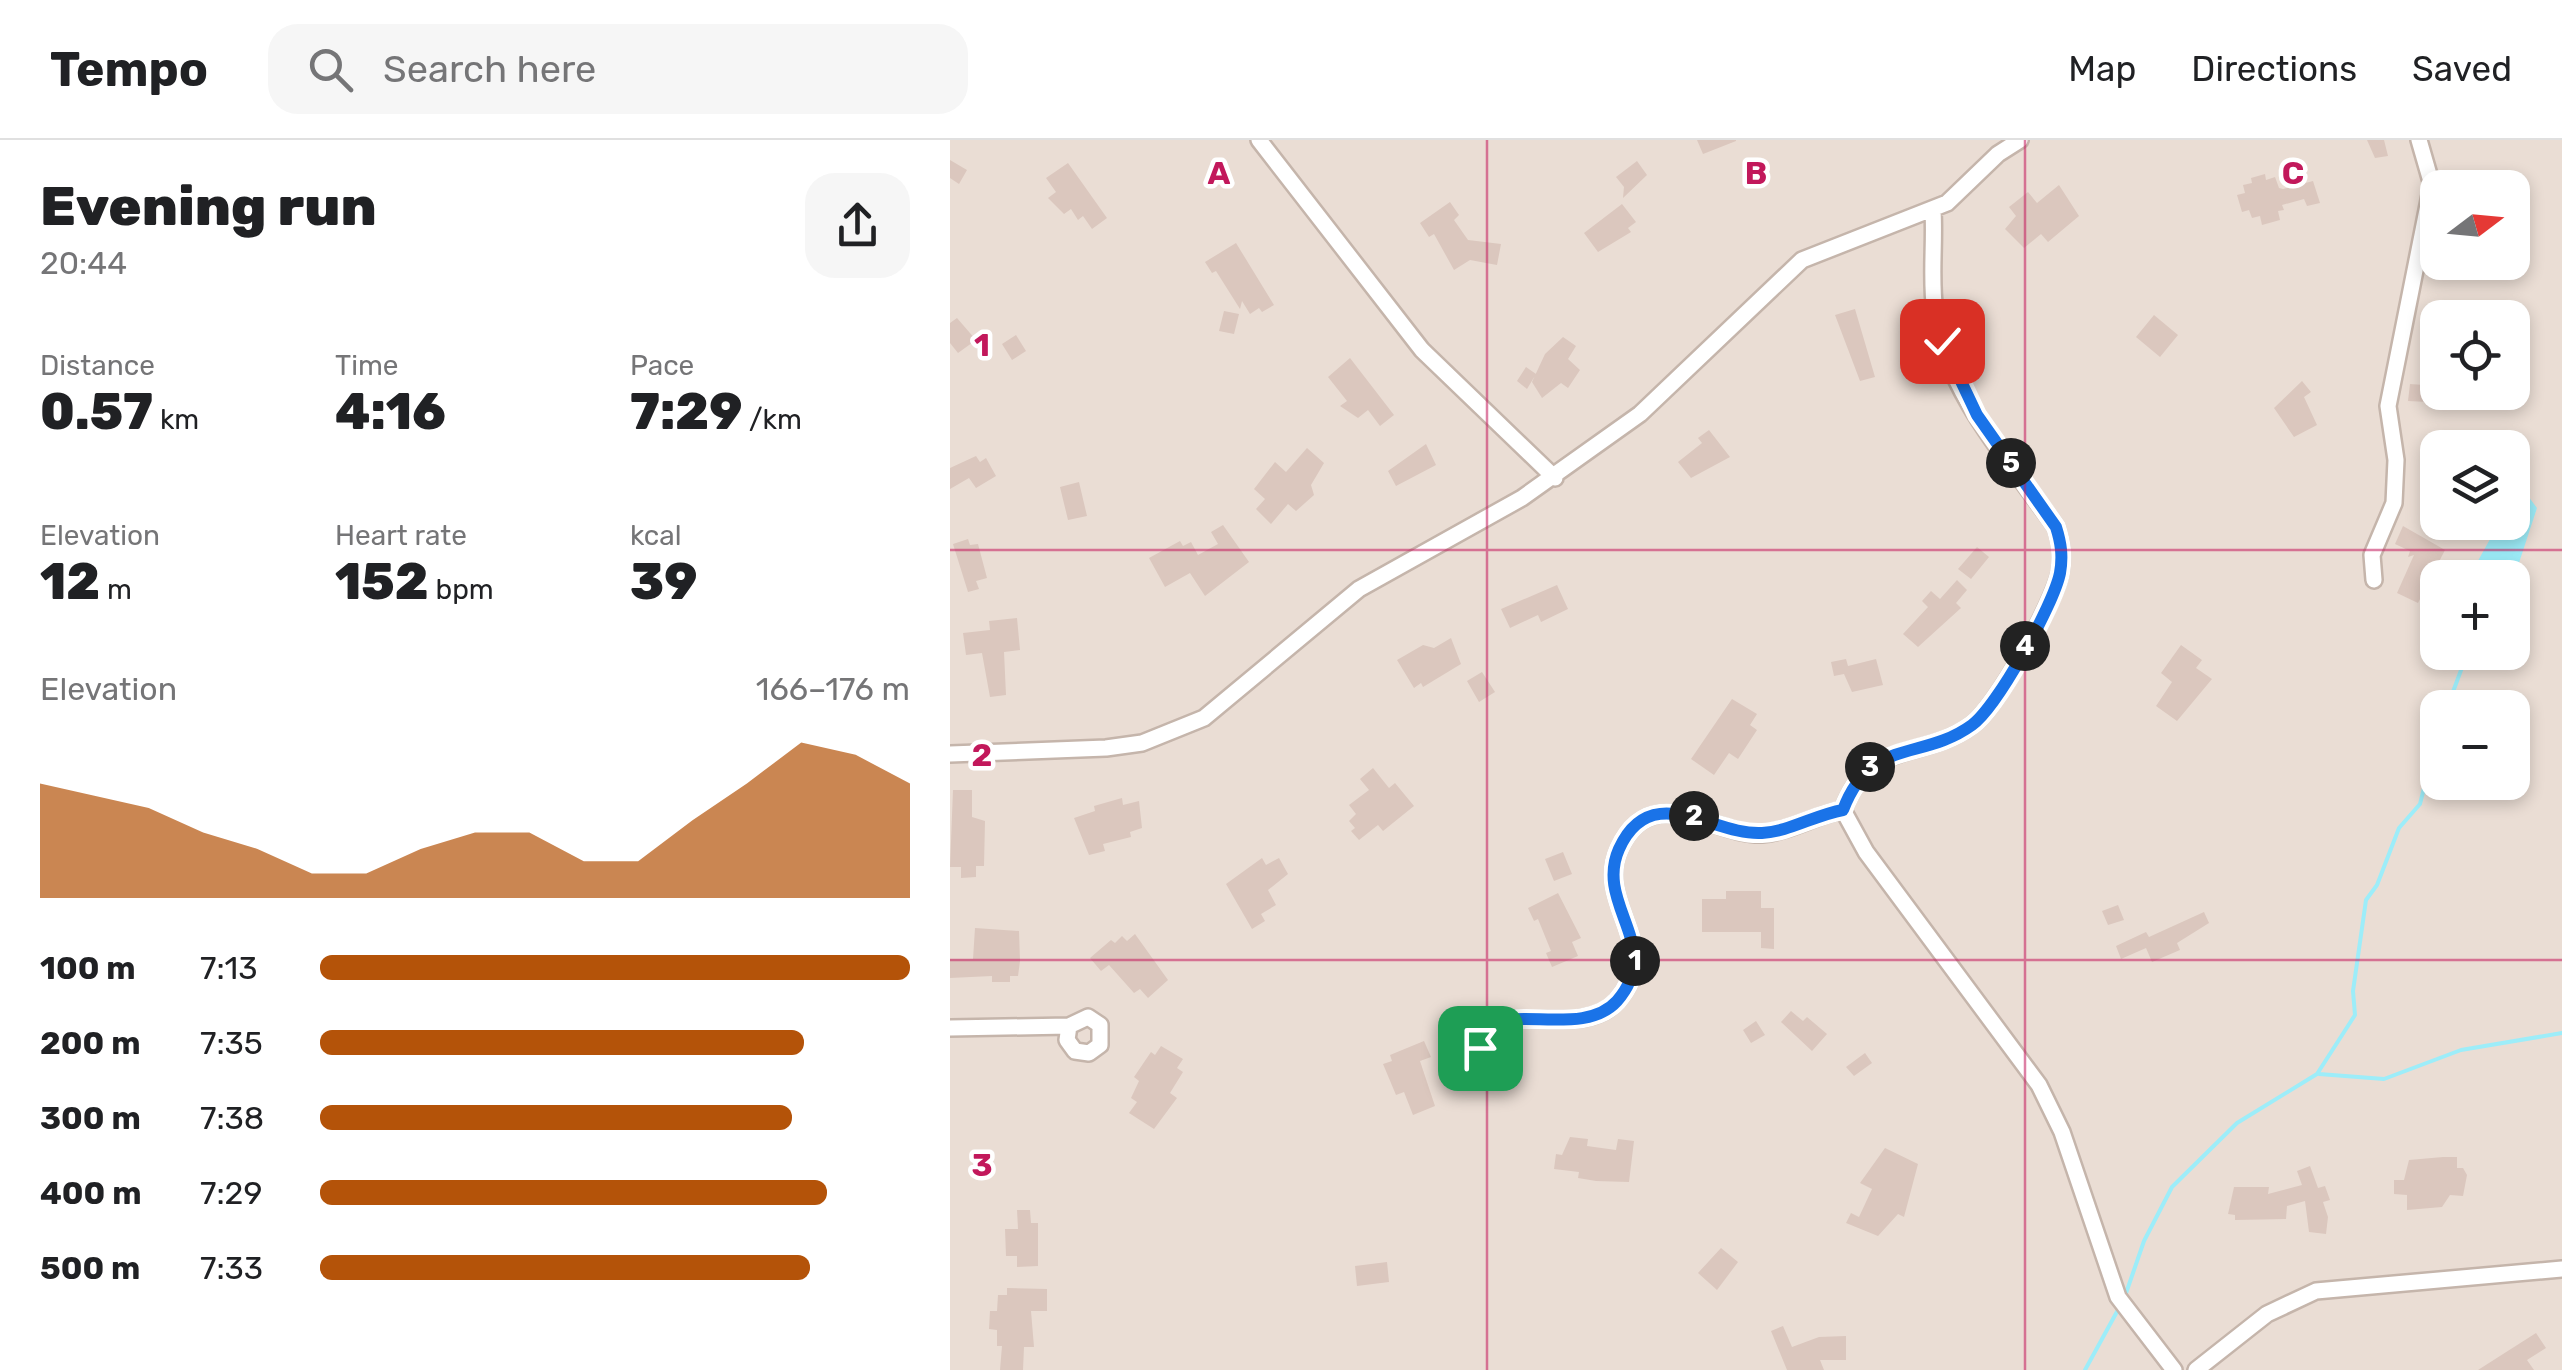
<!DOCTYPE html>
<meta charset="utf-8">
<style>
body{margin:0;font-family:Rubik,sans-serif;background:#f6f6f6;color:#202124;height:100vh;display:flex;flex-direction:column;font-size:38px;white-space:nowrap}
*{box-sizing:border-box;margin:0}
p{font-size:32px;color:#757577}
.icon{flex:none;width:55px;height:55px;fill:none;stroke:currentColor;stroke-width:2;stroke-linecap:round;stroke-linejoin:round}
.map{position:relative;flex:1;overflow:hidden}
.details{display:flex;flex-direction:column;background:#fff;width:950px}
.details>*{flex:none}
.needle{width:65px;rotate:74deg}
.fabs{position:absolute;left:1470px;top:30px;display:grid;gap:20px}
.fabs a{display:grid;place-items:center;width:110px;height:110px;border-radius:20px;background:#fff;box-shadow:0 5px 15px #0003;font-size:50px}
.pin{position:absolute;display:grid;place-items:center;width:85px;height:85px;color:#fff;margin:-42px;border-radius:20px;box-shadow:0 5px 15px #0006}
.km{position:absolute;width:50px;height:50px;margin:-25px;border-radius:50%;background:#222;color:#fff;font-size:28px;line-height:50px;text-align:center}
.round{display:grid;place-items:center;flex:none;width:105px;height:105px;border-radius:30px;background:#f6f6f6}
.overview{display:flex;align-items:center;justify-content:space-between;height:170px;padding:0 40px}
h1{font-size:55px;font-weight:800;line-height:75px}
.stats{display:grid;grid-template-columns:repeat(3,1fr);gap:15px;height:170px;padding:10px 40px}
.stats div{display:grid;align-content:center}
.stats b{font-size:50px;font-weight:800}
.stats small{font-size:28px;font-weight:400}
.stats p{font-size:28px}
.chart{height:280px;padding:20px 40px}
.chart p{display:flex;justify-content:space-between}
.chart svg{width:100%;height:180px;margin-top:10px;fill:#b45309;opacity:.7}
ul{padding:0 40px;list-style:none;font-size:32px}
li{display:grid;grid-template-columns:160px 120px 1fr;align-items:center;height:75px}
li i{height:25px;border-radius:12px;background:#b45309}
header{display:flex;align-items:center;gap:60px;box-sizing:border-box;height:140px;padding:0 50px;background:#fff;border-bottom:2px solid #e0e0e0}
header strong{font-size:48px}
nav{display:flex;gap:55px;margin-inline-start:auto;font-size:35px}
.search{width:700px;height:90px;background:#f6f6f6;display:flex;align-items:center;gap:25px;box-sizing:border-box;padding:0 35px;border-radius:30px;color:#757577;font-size:38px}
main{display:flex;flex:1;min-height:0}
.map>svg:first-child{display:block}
.residential{fill:#eaddd4;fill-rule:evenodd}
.water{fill:#9dedf9}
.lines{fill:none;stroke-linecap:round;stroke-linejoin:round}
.stream{stroke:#9dedf9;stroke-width:4}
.building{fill:#dbc7be}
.minor-casing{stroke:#c5b5ab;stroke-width:20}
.minor{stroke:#fff;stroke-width:15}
.route-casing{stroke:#fff;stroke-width:20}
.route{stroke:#1a73e8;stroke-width:12}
.grid{fill:none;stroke:#c2185b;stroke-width:2.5;stroke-opacity:0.55}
.grid-label{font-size:32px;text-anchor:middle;font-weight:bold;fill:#c2185b;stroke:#fff;stroke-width:9;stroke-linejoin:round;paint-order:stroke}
</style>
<header>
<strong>Tempo</strong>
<div class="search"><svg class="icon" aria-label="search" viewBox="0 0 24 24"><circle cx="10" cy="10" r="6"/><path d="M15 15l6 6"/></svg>Search here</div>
<nav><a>Map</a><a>Directions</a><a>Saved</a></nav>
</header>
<main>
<section class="details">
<div class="overview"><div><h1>Evening run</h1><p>20:44</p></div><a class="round"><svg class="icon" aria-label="share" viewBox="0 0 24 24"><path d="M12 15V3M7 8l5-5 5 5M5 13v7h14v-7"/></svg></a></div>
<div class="stats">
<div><p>Distance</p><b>0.57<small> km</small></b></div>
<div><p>Time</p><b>4:16</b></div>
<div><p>Pace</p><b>7:29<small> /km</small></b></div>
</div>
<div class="stats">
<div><p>Elevation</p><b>12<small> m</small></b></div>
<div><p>Heart rate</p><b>152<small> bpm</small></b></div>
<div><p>kcal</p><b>39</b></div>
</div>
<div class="chart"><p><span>Elevation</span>166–176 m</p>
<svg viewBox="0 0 160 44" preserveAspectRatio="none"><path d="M0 44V16L10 19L20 22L30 28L40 32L50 38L60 38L70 32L80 28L90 28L100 35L110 35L120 25L130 16L140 6L150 9L160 16V44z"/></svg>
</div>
<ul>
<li><b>100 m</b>7:13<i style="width:100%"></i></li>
<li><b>200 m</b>7:35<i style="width:82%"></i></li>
<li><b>300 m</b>7:38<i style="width:80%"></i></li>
<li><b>400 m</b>7:29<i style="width:86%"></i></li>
<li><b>500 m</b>7:33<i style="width:83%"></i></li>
</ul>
</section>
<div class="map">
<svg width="1612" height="1230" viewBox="0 0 1612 1230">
<rect width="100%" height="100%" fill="#f5ede7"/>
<path class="residential" d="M0 0H1612V1230H0ZM1488 48H1562V122H1488ZM1488 178H1562V252H1488ZM1488 308H1562V382H1488ZM1488 438H1562V512H1488ZM1488 568H1562V642H1488Z"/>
<path class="water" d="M1571 354 1578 356 1587 368 1563 441 1519 437 1549 383 1562 382 1563 362Z"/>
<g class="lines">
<path class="stream" d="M1497 568 1517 514
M1369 934 1434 939 1511 910 1612 893
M1174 1159 1194 1101 1222 1047 1287 983 1367 934 1405 875 1403 851 1416 760 1427 745 1449 688 1470 664 1488 593
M1135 1230 1169 1168"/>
</g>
<path class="building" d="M747 0H786V1L753 14Z
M1417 0H1434L1438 16 1425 18Z
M0 20 17 30 9 44 0 38Z
M687 21 697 35 673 58 674 47 666 37Z
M118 23 157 78 142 89 133 76 128 80 121 69 114 74 98 58 106 52 96 38Z
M1315 34 1316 40 1325 37 1329 48 1333 49 1363 41 1370 63 1357 66 1354 59 1332 65 1334 70 1328 71 1330 80 1312 85 1310 76 1302 78 1299 70 1292 72 1287 55 1295 53 1293 45 1302 43 1301 38Z
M1109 45 1129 76 1098 102 1091 94 1074 108 1055 89 1066 76 1059 67 1078 52 1087 63Z
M500 62 509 75 504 80 518 100 551 104 547 125 520 120 504 130 484 94 479 97 470 83Z
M672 64 686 82 678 88 681 92 648 112 634 93Z
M286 103 324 165 312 172 309 168 300 174 292 161 290 169 266 131 262 133 255 122Z
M905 169 925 237 910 241 885 175Z
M274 171 289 174 284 194 269 191Z
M1204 175 1228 195 1210 217 1186 197Z
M7 178 26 200 8 213 0 203V183Z
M66 195 76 211 62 220 52 204Z
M613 197 626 206 618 219 630 230 618 248 611 243 592 258 582 242 595 214Z
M400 218 444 275 430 286 418 270 408 278 390 266 397 261 378 237Z
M576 227 586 234 577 249 567 241Z
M1352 241 1361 252 1354 257 1367 285 1344 297 1324 268Z
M1460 244 1488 246V257L1479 256 1478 262 1458 261Z
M759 290 780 317 741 338 728 322 752 303 748 298Z
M476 304 486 325 446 346 438 331Z
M357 308 374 323 361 345 364 355 346 371 338 364 321 384 306 369 315 359 304 349 325 322 336 332Z
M26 316 30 322 36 318 46 336 26 348 19 338 0 349V328Z
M129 342 137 376 118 380 110 347Z
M273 385 299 422 255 456 240 433 215 447 199 418 230 401 233 406 241 402 248 415 268 404 261 392Z
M1453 386 1495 410 1468 463 1447 453 1464 415 1458 417 1460 411 1445 404Z
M18 399 20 405 28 404 37 438 26 441 29 449 18 452 3 404Z
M1027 407 1039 417 1021 439 1008 429Z
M1007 440 1017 450 1006 463 1011 468 968 507 953 494 978 467 972 461 981 451 990 459Z
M607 445 618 469 591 482 588 475 560 488 551 469Z
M67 478 70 510 54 512 56 555 40 557 32 513 16 515 13 493 40 490 39 481Z
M501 498 511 524 473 547 471 543 464 548 447 520 473 505 484 508Z
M1231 505 1252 520 1246 528 1262 539 1227 581 1206 566 1222 542 1211 533Z
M896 519 898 526 926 519 933 545 902 552 894 534 884 536 881 522Z
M532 532 545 552 529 562 517 541Z
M782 559 807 574 800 585 807 590 788 619 779 613 764 635 741 619Z
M423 628 439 648 445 643 464 666 433 691 428 685 409 700 401 691 405 688 399 681 406 674 399 665 419 650 410 639Z
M3 650H22V677L35 681 34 726H26V737L11 738V727H0Z
M172 658 173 665 189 661 192 688 180 692 181 697 153 704 155 711 139 715 124 678 145 671 144 666Z
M613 712 622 734 604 741 595 719Z
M312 718 316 725 329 718 338 734 318 750 326 765 311 774 315 781 302 789 276 744Z
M776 751H811V768H824V809L811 808V792H752V759H776Z
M608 753 631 798 622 802 628 816 602 827 596 813 601 811 588 779 584 781 578 768Z
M1168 765 1174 780 1158 785 1152 771Z
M1254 772 1259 783 1227 803 1230 810 1202 822 1196 808 1171 819 1166 806 1196 792 1199 797Z
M25 788 69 791 70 821 68 836H60V842H42V836L0 838V819H23Z
M185 794 218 840 198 858 190 849 184 853 159 825 151 831 140 818 161 800 165 803 172 796 177 801Z
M841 871 853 881 857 877 877 894 862 911 831 882Z
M806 881 815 895 801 903 793 890Z
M474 901 481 917 470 921 485 966 463 975 454 952 446 955 433 924 442 921 440 915Z
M211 906 233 919 227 928 233 932 220 953 227 958 204 989 179 973 187 962 181 958 189 941 184 937 201 912 205 915Z
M915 913 922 923 904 936 896 927Z
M620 997 638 999 637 1006 666 1010 668 999 684 1001 679 1042 646 1041 628 1038 629 1032 604 1029 606 1014 612 1015Z
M935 1008 968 1024 954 1077 948 1074 928 1096 896 1083 901 1073 909 1077 922 1049 910 1043Z
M1493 1017H1507V1028H1513L1517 1035 1513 1056 1500 1055 1492 1067 1457 1070V1055L1444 1054V1040H1454L1459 1020Z
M1360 1026 1368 1048 1375 1046 1380 1060 1373 1062 1378 1077 1376 1094 1359 1092 1355 1061 1337 1066 1336 1079 1285 1080V1075L1278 1074 1284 1047H1319L1318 1054 1352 1045 1347 1031Z
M67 1070H80L81 1083H88V1126L67 1127V1116H56L55 1089H68Z
M771 1108 788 1122 767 1150 748 1133Z
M437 1122 439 1142 407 1146 405 1126Z
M57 1148 97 1149V1171H81L84 1207H74L73 1230H50L52 1206H47V1190L39 1189 40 1171H47L48 1155H57Z
M833 1186 842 1207 869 1197 896 1196V1220H870L874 1230H837L821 1191Z
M1586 1193 1596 1208 1577 1220 1584 1230H1528Z"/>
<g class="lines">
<g class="minor-casing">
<path id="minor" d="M309 0 472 210 605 338
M983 71C985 105 980 139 985 172 996 253 1061 323 1106 387 1111 403 1113 416 1110 433 1103 464 1047 567 1022 585 971 622 920 597 893 670L916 712 1089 945 1112 992 1168 1157 1224 1230
M1424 440 1422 415 1444 363 1446 320 1438 266 1482 45 1469 0
M0 614 156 608 192 603 254 578 409 449 572 358 690 274 852 120 997 63 1048 14 1070 0
M0 888 119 886 138 877 150 885V905L139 913 125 911 117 900 119 886
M530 908V892C554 862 634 899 667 861 715 806 644 765 669 709 701 638 764 696 812 694 838 692 866 675 893 670
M1246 1230 1317 1174 1366 1151 1612 1129"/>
</g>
<use href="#minor" class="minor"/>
</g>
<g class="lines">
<g class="route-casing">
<path id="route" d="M530 908V892C554 862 633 899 667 861 715 806 644 765 669 709 701 638 763 696 812 693 838 692 865 675 893 670 921 596 971 622 1022 585 1047 567 1104 464 1110 433 1113 416 1111 403 1106 387L1027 275 992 201"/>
</g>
<use href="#route" class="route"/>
</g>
<path class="grid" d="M537 0V1230M1075 0V1230M0 410H1612M0 820H1612"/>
<g class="grid-label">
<text x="269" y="44">A</text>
<text x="806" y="44">B</text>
<text x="1343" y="44">C</text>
<text x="32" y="216">1</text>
<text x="32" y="626">2</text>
<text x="32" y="1036">3</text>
</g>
</svg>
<div class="fabs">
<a><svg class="needle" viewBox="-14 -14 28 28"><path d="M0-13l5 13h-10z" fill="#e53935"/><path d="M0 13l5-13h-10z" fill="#757577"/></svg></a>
<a><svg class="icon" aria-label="locate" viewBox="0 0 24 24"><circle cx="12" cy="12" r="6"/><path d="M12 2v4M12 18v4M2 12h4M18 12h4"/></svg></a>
<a><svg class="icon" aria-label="layers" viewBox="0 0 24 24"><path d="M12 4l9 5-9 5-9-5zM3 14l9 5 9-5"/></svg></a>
<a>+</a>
<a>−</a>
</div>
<div class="pin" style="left:530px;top:908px;background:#1e9e55"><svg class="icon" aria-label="arrive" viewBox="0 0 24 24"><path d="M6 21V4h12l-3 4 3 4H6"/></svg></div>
<div class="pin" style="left:992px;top:201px;background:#d93025"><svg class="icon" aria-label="check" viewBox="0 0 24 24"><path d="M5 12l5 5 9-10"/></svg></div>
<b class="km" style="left:685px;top:821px">1</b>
<b class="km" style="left:744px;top:676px">2</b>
<b class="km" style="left:920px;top:627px">3</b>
<b class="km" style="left:1075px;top:506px">4</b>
<b class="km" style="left:1061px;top:323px">5</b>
</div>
</main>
